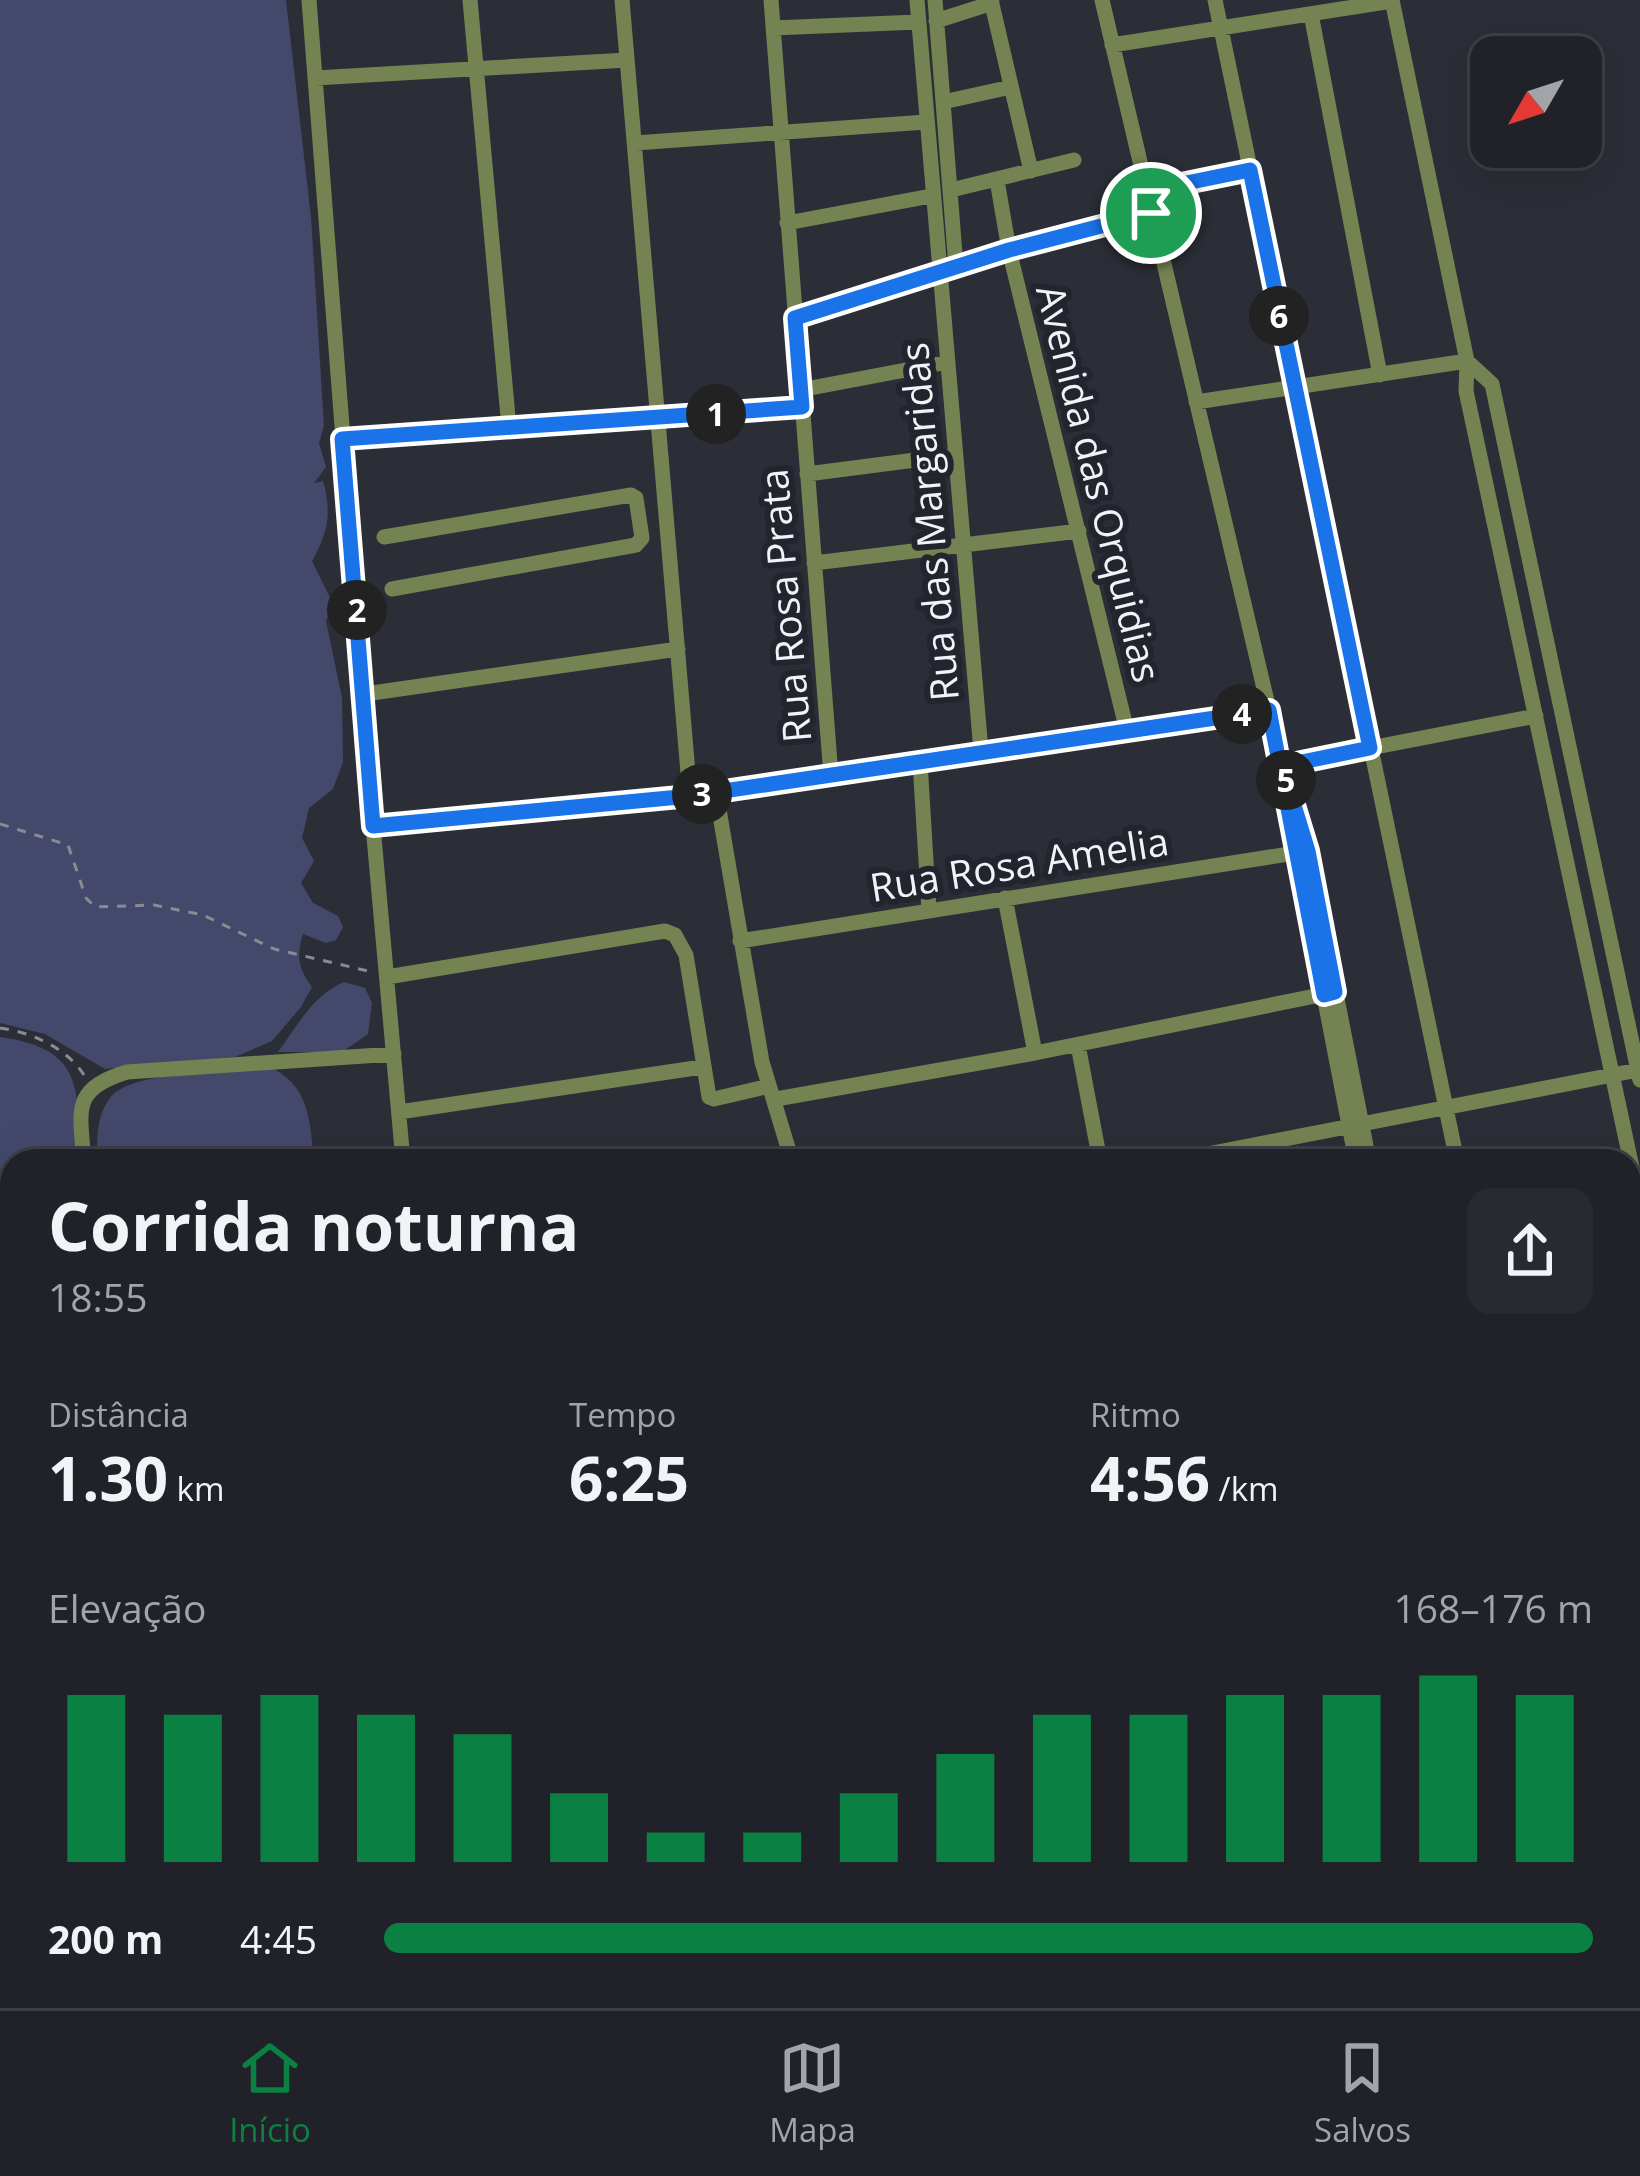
<!DOCTYPE html>
<html lang="pt">
<meta charset="utf-8">
<style>
body{margin:0;font-family:"Open Sans",sans-serif;background:#292a31;color:#f1f3f6;height:100vh;display:flex;flex-direction:column;font-size:45px;white-space:nowrap}
*{box-sizing:border-box;margin:0}
p{font-size:39px;color:#a2a4a8}
.icon{flex:none;width:66px;height:66px;fill:none;stroke:currentColor;stroke-width:2;stroke-linecap:round;stroke-linejoin:round}
.map{position:relative;flex:1;overflow:hidden}
.side{position:absolute;left:0px;top:1149px;width:1641px;height:861px;display:flex;flex-direction:column;background:#212229;border-radius:36px 36px 0 0;box-shadow:0 12px 48px #0002,0 0 0 3px #3e3f46}
.side>*{flex:none}
.needle{width:78px;rotate:231deg}
.fabs{position:absolute;left:1470px;top:36px;display:grid;gap:24px}
.fabs a{display:grid;place-items:center;width:132px;height:132px;border-radius:24px;background:#212229;box-shadow:0 12px 48px #0002,0 0 0 3px #3e3f46;font-size:60px}
.pin{position:absolute;display:grid;place-items:center;width:102px;height:102px;color:#fff;margin:-51px;border:6px solid #fff;border-radius:50%;box-shadow:0 3px 12px #0007}
.km{position:absolute;width:60px;height:60px;margin:-30px;border-radius:50%;background:#222;color:#fff;font-size:33px;line-height:60px;text-align:center}
.round{display:grid;place-items:center;flex:none;width:126px;height:126px;border-radius:24px;background:#292a31}
.head{display:flex;align-items:center;justify-content:space-between;height:204px;padding:0 48px}
h1{font-size:66px;font-weight:700;line-height:90px}
.stats{display:grid;grid-template-columns:repeat(3,1fr);gap:18px;height:204px;padding:12px 48px}
.stats div{display:grid;align-content:center}
.stats b{font-size:60px;font-weight:700}
.stats small{font-size:33px;font-weight:400}
.stats p{font-size:33px}
.chart{height:336px;padding:24px 48px}
.chart p{display:flex;justify-content:space-between}
.chart svg{width:100%;height:216px;margin-top:12px;stroke:#0b8043;stroke-width:6}
ul{padding:0 48px;list-style:none;font-size:39px}
li{display:grid;grid-template-columns:192px 144px 1fr;align-items:center;height:90px}
li i{height:30px;border-radius:15px;background:#0b8043}
.tabs{display:flex;justify-content:space-around;align-items:center;height:168px;border-top:3px solid #3e3f46;background:#212229;font-size:33px;color:#a2a4a8}
.tabs a{display:grid;justify-items:center;gap:6px}
.tabs .on{color:#0b8043}
.map>svg:first-child{display:block}
.green{fill:#44496c}
.lines{fill:none;stroke-linecap:round;stroke-linejoin:round}
.path{stroke:#898b93;stroke-width:3;stroke-dasharray:9 9;stroke-linecap:butt}
.street{stroke:#758352;stroke-width:15}
.route-casing{stroke:#fff;stroke-width:24}
.route{stroke:#1a73e8;stroke-width:15}
.labels{text-anchor:middle;dominant-baseline:central;stroke-width:12;stroke-linejoin:round;paint-order:stroke}
.street-label{font-size:39px;fill:#f1f3f9;stroke:#23242d}
</style>
<div class="map">
<svg width="1640" height="2008" viewBox="0 0 1640 2008">
<rect width="100%" height="100%" fill="#2c2e37"/>
<path class="green" d="M0 0H286L311 217 324 426 319 443 326 467 314 483 323 481C332 513 328 532 312 561L333 604 326 621 342 698 343 762 333 789 309 808 302 838 314 861 301 883 313 903 338 916 343 927 336 940 326 943 303 934C296 956 298 968 312 987L301 1007 272 1041 235 1057 105 1069 45 1034 0 1023Z
M344 982 365 988 372 1003 368 1034 342 1052H278C298 1025 313 995 344 982Z
M0 1037C87 1049 76 1091 81 1161H12V1998H140L141 2008H0Z
M274 1069C310 1089 310 1122 314 1161H97C97 1139 96 1117 110 1098 131 1069 237 1072 274 1069Z
M160 1998H461L462 2008H159Z"/>
<g class="lines">
<path class="path" d="M0 824 68 845 86 898 95 907 154 905 203 915 274 949 368 971
M0 1028C31 1032 67 1048 84 1075
M0 1309 12 1310
M0 1389 12 1364
M0 1481 12 1476
M0 1533 12 1529
M0 1578 12 1582
M0 1622 12 1620
M0 1798 12 1796"/>
<path class="street" d="M309 0 373 826 403 1161
M470 0 509 428
M622 0 690 796
M771 0 831 776
M917 0 981 751
M935 0 956 267
M991 0 1031 171
M1102 0 1282 765 1308 851 1369 1161
M1215 0 1457 1161
M1392 0 1467 361 1466 391 1640 1205
M1311 14 1380 375
M936 21 992 3
M773 28 918 22
M1112 45 1392 1
M315 78 627 60
M943 102 1011 87
M635 143 926 122
M997 180 1009 250 1127 731
M951 190 1074 160
M1147 192 1250 170
M787 223 931 196
M795 318 1009 250 1152 213
M1467 361 1492 384 1640 1080
M800 390 948 362
M1196 402 1467 361
M342 439 802 407
M807 474 954 455
M384 537 631 495 636 498 642 538 636 545 392 589
M814 563 1079 531
M365 694 678 649
M920 762 929 910
M1282 765 1536 716
M716 792 762 1062 792 1161
M373 826 690 796 1269 710
M1295 846 1356 1161
M1005 898 1035 1053
M740 941 1308 851
M387 977 665 931 675 935 686 955 709 1097 714 1099 769 1086
M1078 1045 1100 1161
M776 1099 1035 1053 1335 992
M399 1112 702 1067
M84 1161C80 1110 71 1089 127 1072L394 1054
M1172 1161 1638 1070
M1629 1452 1640 1450
M1629 1823 1640 1821
M159 1998 160 2008
M480 1998 481 2008
M808 1998 809 2008
M969 1998 971 2008
M1180 1998 1182 2008
M1212 1998 1214 2008
M1619 1998 1621 2008
M1409 2008 1439 2002"/>
</g>
<g class="lines">
<g class="route-casing">
<path id="route" d="M1151 213 1009 250 795 318 802 407 342 439 373 826 690 796 1269 710 1324 995 1335 992 1308 851 1282 766 1370 748 1250 170 1147 191 1151 213"/>
</g>
<use href="#route" class="route"/>
</g>
<g class="labels">
<g class="street-label">
<text transform="translate(1100 483) rotate(76)">Avenida das Orquidias</text>
<text transform="translate(928 522) rotate(-95)">Rua das Margaridas</text>
<text transform="translate(784 606) rotate(-95)">Rua Rosa Prata</text>
<text transform="translate(1019 863) rotate(-9)">Rua Rosa Amelia</text>
</g>
</g>
</svg>
<div class="fabs">
<a><svg class="needle" viewBox="-14 -14 28 28"><path d="M0-13l5 13h-10z" fill="#e53935"/><path d="M0 13l5-13h-10z" fill="#a2a4a8"/></svg></a>
</div>
<div class="pin" style="left:1151px;top:213px;background:#1e9e55"><svg class="icon" aria-label="arrive" viewBox="0 0 24 24"><path d="M6 21V4h12l-3 4 3 4H6"/></svg></div>
<b class="km" style="left:716px;top:414px">1</b>
<b class="km" style="left:357px;top:610px">2</b>
<b class="km" style="left:702px;top:794px">3</b>
<b class="km" style="left:1242px;top:714px">4</b>
<b class="km" style="left:1286px;top:780px">5</b>
<b class="km" style="left:1279px;top:316px">6</b>
<section class="side">
<div class="head"><div><h1>Corrida noturna</h1><p>18:55</p></div><a class="round"><svg class="icon" aria-label="share" viewBox="0 0 24 24"><path d="M12 15V3M7 8l5-5 5 5M5 13v7h14v-7"/></svg></a></div>
<div class="stats">
<div><p>Distância</p><b>1.30<small> km</small></b></div>
<div><p>Tempo</p><b>6:25</b></div>
<div><p>Ritmo</p><b>4:56<small> /km</small></b></div>
</div>
<div class="chart"><p><span>Elevação</span>168–176 m</p>
<svg viewBox="0 0 160 44" preserveAspectRatio="none"><path d="M5 44V10M15 44V14M25 44V10M35 44V14M45 44V18M55 44V30M65 44V38M75 44V38M85 44V30M95 44V22M105 44V14M115 44V14M125 44V10M135 44V10M145 44V6M155 44V10"/></svg>
</div>
<ul>
<li><b>200 m</b>4:45<i style="width:100%"></i></li>
</ul>
</section>
</div>
<nav class="tabs">
<a class="on"><svg class="icon" aria-label="home" viewBox="0 0 24 24"><path d="M3 11l9-7 9 7M6 9v11h12V9"/></svg>Início</a>
<a><svg class="icon" aria-label="map" viewBox="0 0 24 24"><path d="M3 6l6-2 6 2 6-2v14l-6 2-6-2-6 2zM9 4v14M15 6v14"/></svg>Mapa</a>
<a><svg class="icon" aria-label="saved" viewBox="0 0 24 24"><path d="M7 4h10v16l-5-4-5 4z"/></svg>Salvos</a>
</nav>
